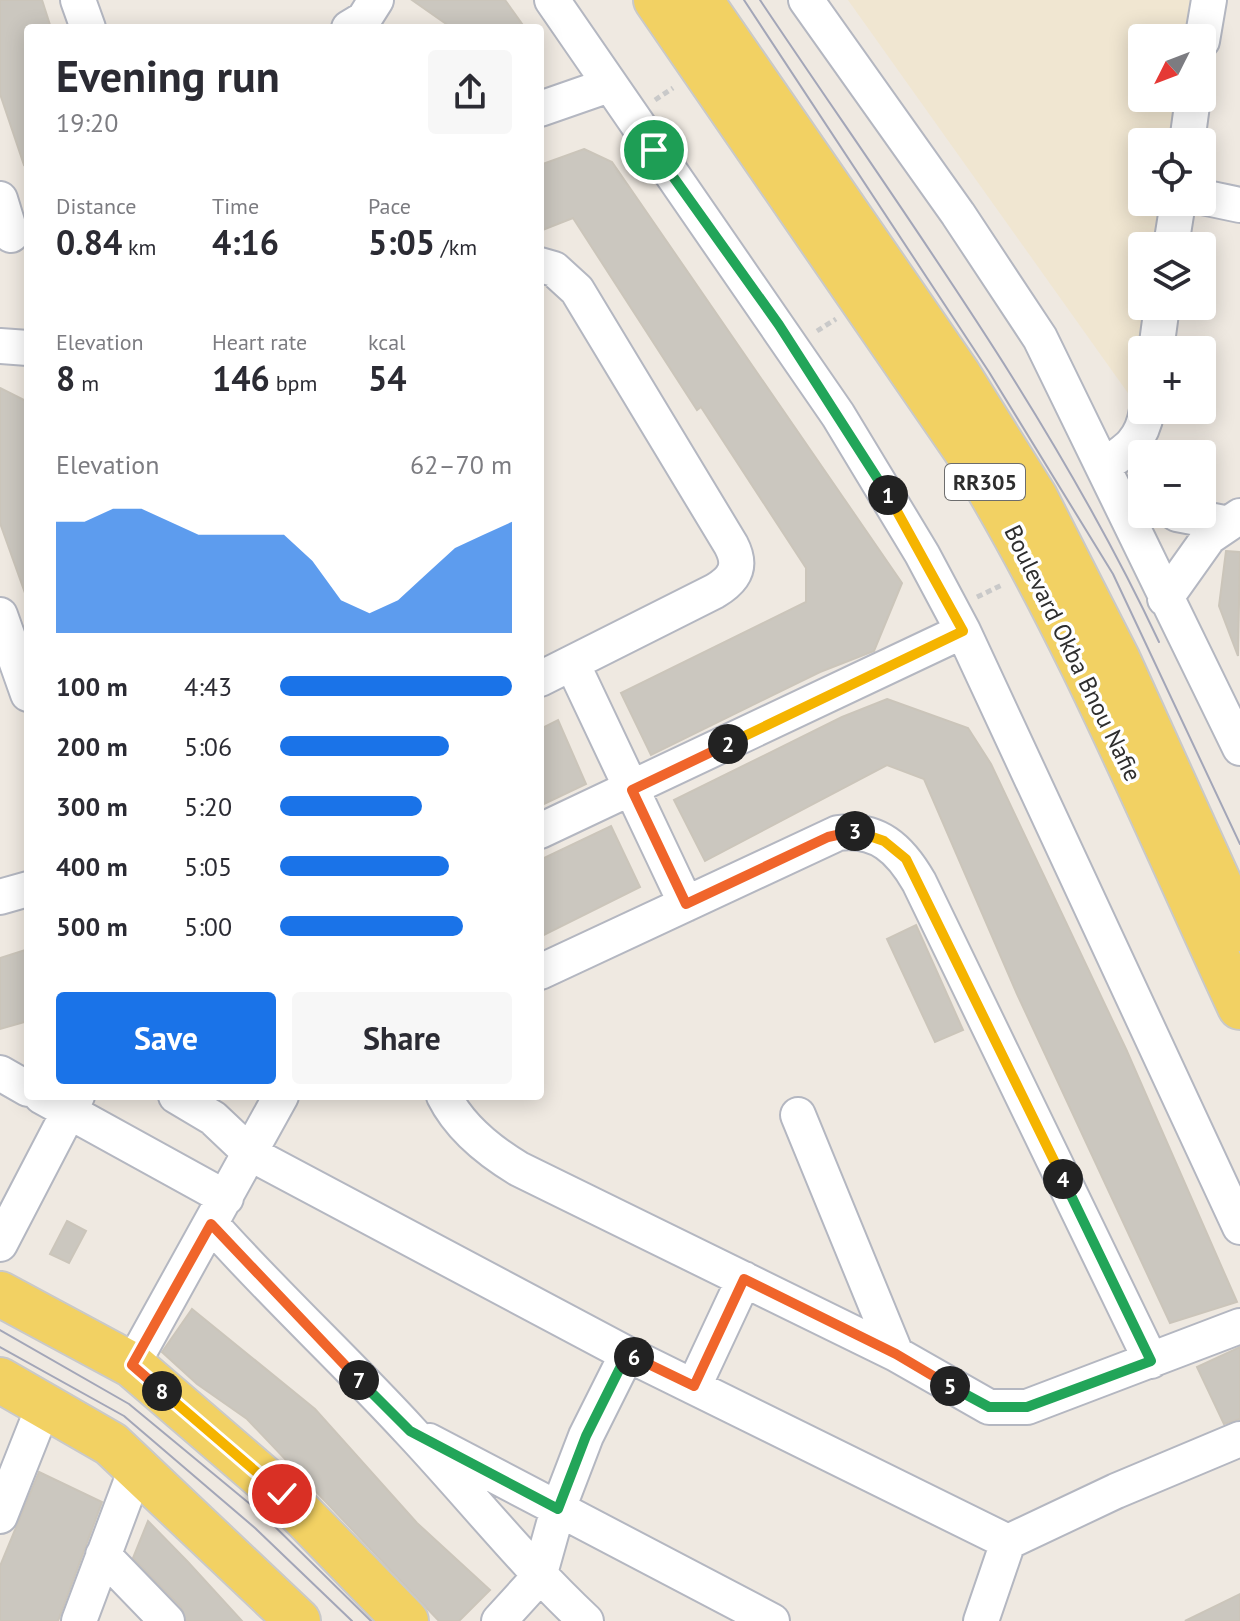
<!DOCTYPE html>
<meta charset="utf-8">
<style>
body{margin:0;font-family:"PT Sans",sans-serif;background:#f7f7f7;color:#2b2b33;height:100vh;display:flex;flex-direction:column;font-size:30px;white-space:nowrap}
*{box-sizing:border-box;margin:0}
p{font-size:26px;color:#7c7c81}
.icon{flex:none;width:44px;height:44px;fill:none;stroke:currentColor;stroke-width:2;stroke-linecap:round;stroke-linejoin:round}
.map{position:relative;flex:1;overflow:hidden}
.panel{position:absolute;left:24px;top:24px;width:520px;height:1076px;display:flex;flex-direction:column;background:#fff;border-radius:8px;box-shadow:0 4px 20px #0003}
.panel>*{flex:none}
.needle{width:52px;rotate:228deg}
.buttons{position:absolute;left:1128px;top:24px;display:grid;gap:16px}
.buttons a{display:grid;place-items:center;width:88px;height:88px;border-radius:8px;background:#fff;box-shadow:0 4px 20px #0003;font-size:40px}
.pin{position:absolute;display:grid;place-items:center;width:68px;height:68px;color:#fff;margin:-34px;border:4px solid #fff;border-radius:50%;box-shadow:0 2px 8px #0007}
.km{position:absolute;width:40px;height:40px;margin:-20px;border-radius:50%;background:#222;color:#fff;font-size:22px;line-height:40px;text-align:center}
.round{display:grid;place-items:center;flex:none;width:84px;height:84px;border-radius:8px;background:#f7f7f7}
.head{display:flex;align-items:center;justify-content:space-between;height:136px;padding:0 32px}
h1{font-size:44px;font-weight:600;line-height:60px}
.stats{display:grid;grid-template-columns:repeat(3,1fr);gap:12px;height:136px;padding:8px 32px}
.stats div{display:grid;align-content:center}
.stats b{font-size:34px;font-weight:600}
.stats small{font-size:22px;font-weight:400}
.stats p{font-size:22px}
.chart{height:224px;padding:16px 32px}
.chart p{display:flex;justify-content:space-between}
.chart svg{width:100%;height:144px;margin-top:8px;fill:#1a73e8;opacity:.7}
.action{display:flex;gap:16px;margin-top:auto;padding:16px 32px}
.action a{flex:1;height:92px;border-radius:8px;background:#1a73e8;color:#fff;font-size:32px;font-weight:600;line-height:92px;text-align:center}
.action a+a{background:#f7f7f7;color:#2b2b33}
ul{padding:0 32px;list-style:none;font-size:26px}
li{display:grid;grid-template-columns:128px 96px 1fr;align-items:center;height:60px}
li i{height:20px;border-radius:10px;background:#1a73e8}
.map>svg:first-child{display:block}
.education{fill:#f0e6d1}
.building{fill:#cbc7bf;stroke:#cbc5ba;stroke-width:2}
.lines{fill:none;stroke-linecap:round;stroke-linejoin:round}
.minor-casing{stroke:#b4b7c1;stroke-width:38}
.major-casing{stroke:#c9c9c9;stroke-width:48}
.path{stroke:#c9c9c9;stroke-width:5;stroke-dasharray:6 4;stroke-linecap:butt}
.minor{stroke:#fff;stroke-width:34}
.major{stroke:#f2d163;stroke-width:44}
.tram{stroke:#a3a6b8;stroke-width:2}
.split-1-casing{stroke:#fff;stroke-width:16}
.split-2-casing{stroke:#fff;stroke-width:16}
.split-3-casing{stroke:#fff;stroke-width:16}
.split-4-casing{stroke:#fff;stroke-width:16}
.split-5-casing{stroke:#fff;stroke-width:16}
.split-6-casing{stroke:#fff;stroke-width:16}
.split-7-casing{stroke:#fff;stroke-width:16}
.split-8-casing{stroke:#fff;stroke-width:16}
.split-9-casing{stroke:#fff;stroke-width:16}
.split-1{stroke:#22a559;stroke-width:10}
.split-2{stroke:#f5b400;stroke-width:10}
.split-3{stroke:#f0652b;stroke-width:10}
.split-4{stroke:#f5b400;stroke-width:10}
.split-5{stroke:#22a559;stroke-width:10}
.split-6{stroke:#f0652b;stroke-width:10}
.split-7{stroke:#22a559;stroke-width:10}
.split-8{stroke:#f0652b;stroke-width:10}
.split-9{stroke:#f5b400;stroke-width:10}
.labels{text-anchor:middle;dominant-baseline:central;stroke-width:7;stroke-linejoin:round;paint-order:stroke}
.shield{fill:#fff;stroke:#6d6d6d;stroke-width:2}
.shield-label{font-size:22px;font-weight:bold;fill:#2e2e2e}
.street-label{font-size:24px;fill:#2e2e2e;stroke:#fff}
</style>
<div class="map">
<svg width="1240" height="1621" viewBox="0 0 1240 1621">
<rect width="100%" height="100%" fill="#efe9e1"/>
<path class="education" d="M848 0H1193L1188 38H1142V98H1180L1174 142H1142V202H1167L1161 246H1142V306H1153L1142 350 1140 410Z"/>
<path class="building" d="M0 0H42L51 28H28V164L24 165 0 94Z
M412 0H505L525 28H452Z
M584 149 612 162 902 583 874 651 820 672 651 755 621 693 806 602V568L701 407 697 410 573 218 540 231V165Z
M0 388 26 401 28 407V593H25L0 523Z
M1226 551 1240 552 1238 656 1219 606Z
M887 699 968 728 991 764 1126 1049 1237 1302 1170 1323 1017 994 924 779 887 765 705 861 674 800 842 717Z
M558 720 586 784 540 806V729Z
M611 826 640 887 540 937V860Z
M916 925 963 1030 935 1042 887 939Z
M28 949V1021L0 1029V958Z
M67 1221 86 1231 69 1263 50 1254Z
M192 1309 315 1409 417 1523 490 1590 459 1621H439L247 1419 197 1384 162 1352Z
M1240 1347V1419L1224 1424 1197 1367Z
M39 1472 102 1502 58 1621H0V1566Z
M148 1521 188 1562 242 1621H186L181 1607 133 1558Z
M1240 1594V1621H1185Z"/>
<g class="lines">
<g class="minor-casing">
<path id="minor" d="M78 0 88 28
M552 0 838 415 922 554 963 631 1240 1227
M806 0 958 214 1040 338 1240 748
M349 28 364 19 376 0
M1202 41 1209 0
M540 109 609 85
M1187 142 1193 98
M1202 197 1240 205
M0 199 11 235
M1171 246 1178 202
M540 265 554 269 577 290 731 545C742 566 735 579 715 591L540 679
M0 346 28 348
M1156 350 1162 306
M1103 466C1128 450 1142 441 1147 410
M1177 514 1224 523
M1165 599 1209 537 1240 516
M0 615 28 694
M572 663 686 904
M540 831 963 631
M0 897 28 889
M540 972 838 833C878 828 900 849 919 882L1151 1361
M0 1073 28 1089
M41 1096 226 1198
M176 1096 213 1118 251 1154 627 1354 1008 1542
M444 1096C460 1128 489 1151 519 1169L896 1354 989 1407H1027L1240 1326
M798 1115 896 1354
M211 1224C275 1296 346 1361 411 1432 470 1495 523 1562 586 1621
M0 1244 77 1096
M132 1365 281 1096
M694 1386 744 1279
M429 1441 772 1621
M0 1516 44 1405
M103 1555 167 1621
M79 1621 137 1466
M499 1621 539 1577 558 1509 586 1436 627 1354
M981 1621 1008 1542 1116 1491 1240 1439"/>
</g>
<g class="major-casing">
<path id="major" d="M656 0 965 449C1074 626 1153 819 1240 1007
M700 0 958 374 1035 497 1118 660 1240 929
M0 1294 132 1365 282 1494 406 1621
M0 1380 111 1444 298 1621"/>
</g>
<path class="path" d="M655 100 673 88
M817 331 836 319
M977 597 1004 584"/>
<use href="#minor" class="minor"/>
<use href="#major" class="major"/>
<path class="tram" d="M744 0 989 372 1113 574 1240 844
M760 0C900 209 1052 414 1159 642
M0 1330 129 1404 262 1514 371 1621
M0 1347 124 1416 255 1528 352 1621"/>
</g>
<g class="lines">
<g class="split-1-casing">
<path id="split-1" d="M654 150 779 325 888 495"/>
</g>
<g class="split-2-casing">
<path id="split-2" d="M728 744 963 631 888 495"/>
</g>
<g class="split-3-casing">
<path id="split-3" d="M728 744 632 790 686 904 828 837 855 831"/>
</g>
<g class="split-4-casing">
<path id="split-4" d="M855 831 884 841 906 859 1063 1179"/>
</g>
<g class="split-5-casing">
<path id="split-5" d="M950 1386 989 1407H1027L1151 1361 1063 1179"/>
</g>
<g class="split-6-casing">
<path id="split-6" d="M634 1357 694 1386 744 1279 896 1354 950 1386"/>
</g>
<g class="split-7-casing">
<path id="split-7" d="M359 1380 410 1431 558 1509 586 1436 627 1354 634 1357"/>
</g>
<g class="split-8-casing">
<path id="split-8" d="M162 1391 132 1365 211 1224 359 1380"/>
</g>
<g class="split-9-casing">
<path id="split-9" d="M162 1391 282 1494"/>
</g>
<use href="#split-1" class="split-1"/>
<use href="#split-2" class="split-2"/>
<use href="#split-3" class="split-3"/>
<use href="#split-4" class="split-4"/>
<use href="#split-5" class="split-5"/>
<use href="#split-6" class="split-6"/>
<use href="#split-7" class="split-7"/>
<use href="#split-8" class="split-8"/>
<use href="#split-9" class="split-9"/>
</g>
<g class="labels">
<rect class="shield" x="945" y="464" width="80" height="36" rx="6"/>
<g class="shield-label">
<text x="985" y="482">RR305</text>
</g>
<g class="street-label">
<text transform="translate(1073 653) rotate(64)">Boulevard Okba Bnou Nafie</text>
</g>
</g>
</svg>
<div class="buttons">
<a><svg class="needle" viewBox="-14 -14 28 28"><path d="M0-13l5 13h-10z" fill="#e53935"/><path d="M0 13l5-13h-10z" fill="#7c7c81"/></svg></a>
<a><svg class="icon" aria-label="locate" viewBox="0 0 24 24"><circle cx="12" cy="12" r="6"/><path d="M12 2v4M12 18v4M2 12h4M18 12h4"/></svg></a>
<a><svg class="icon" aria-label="layers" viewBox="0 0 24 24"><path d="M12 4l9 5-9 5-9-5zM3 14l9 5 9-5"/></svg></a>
<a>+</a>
<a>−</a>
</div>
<div class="pin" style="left:654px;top:150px;background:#1e9e55"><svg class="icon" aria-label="arrive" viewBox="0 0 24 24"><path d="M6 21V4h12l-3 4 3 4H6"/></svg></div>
<div class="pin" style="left:282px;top:1494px;background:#d93025"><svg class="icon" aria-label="check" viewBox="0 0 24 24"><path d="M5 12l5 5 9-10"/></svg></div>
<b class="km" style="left:888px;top:495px">1</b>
<b class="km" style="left:728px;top:744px">2</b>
<b class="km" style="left:855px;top:831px">3</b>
<b class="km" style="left:1063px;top:1179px">4</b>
<b class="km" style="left:950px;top:1386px">5</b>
<b class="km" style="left:634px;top:1357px">6</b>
<b class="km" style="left:359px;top:1380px">7</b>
<b class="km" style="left:162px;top:1391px">8</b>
<section class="panel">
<div class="head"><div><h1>Evening run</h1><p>19:20</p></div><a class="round"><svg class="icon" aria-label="share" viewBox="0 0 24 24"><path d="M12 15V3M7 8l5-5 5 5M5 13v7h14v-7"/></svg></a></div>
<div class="stats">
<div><p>Distance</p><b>0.84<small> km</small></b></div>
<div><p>Time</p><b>4:16</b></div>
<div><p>Pace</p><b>5:05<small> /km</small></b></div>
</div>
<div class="stats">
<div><p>Elevation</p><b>8<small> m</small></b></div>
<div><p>Heart rate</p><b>146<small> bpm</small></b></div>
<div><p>kcal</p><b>54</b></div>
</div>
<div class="chart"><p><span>Elevation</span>62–70 m</p>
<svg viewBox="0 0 160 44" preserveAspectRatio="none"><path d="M0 44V10L10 10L20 6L30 6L40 10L50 14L60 14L70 14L80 14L90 22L100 34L110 38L120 34L130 26L140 18L150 14L160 10V44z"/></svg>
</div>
<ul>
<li><b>100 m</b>4:43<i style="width:100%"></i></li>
<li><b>200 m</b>5:06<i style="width:73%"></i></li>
<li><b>300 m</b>5:20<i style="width:61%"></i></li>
<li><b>400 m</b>5:05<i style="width:73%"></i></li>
<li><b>500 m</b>5:00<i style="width:79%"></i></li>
</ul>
<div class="action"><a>Save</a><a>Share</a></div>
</section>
</div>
